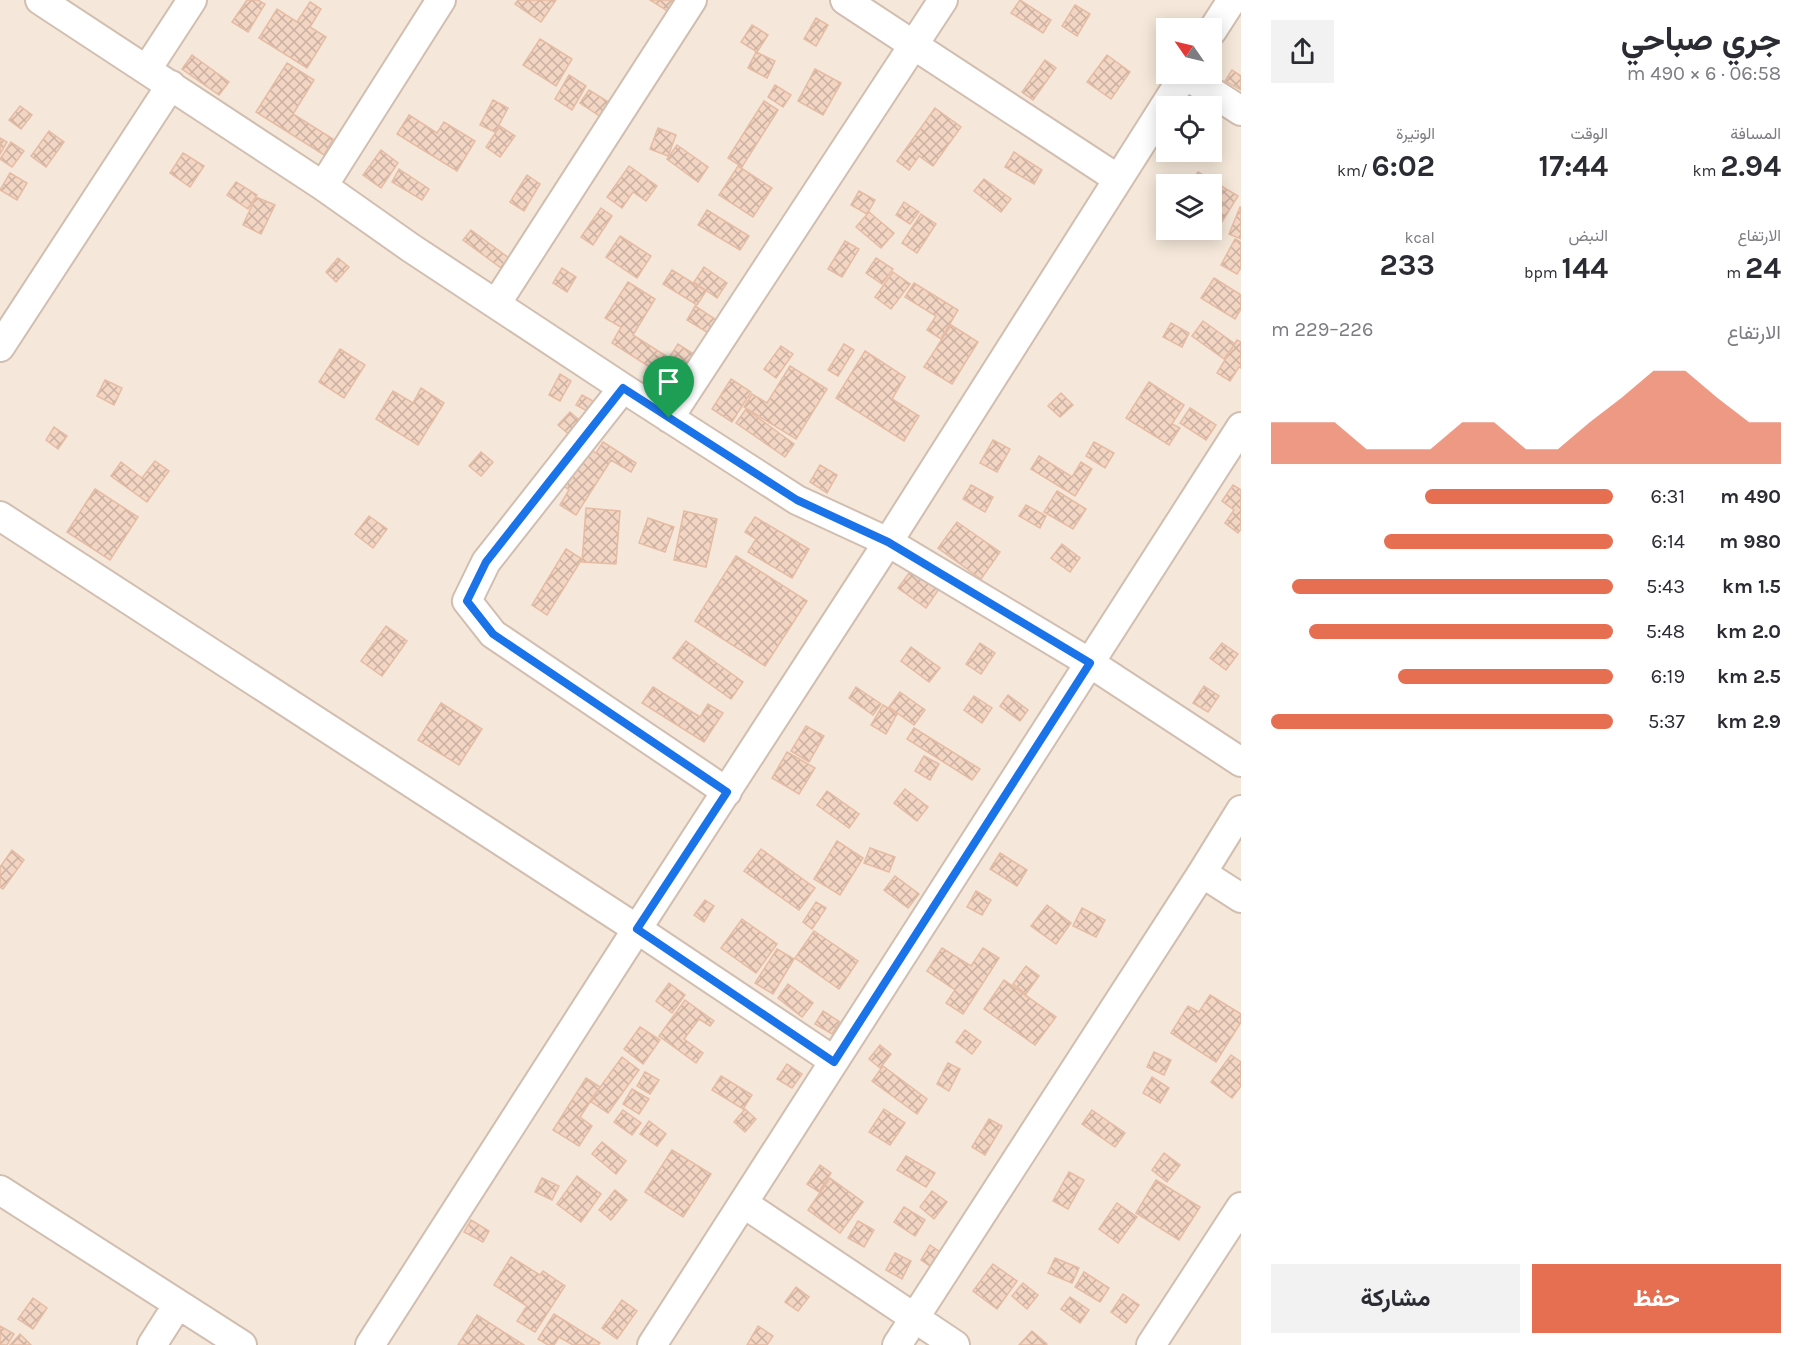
<!DOCTYPE html>
<html lang="ar">
<meta charset="utf-8">
<style>
body{margin:0;font-family:Karla,Vazirmatn,sans-serif;background:#f2f2f3;color:#2b2b33;direction:rtl;height:100vh;display:flex;flex-direction:column;font-size:22px;white-space:nowrap}
*{box-sizing:border-box;margin:0}
p{font-size:20px;color:#7c7c81}
.icon{flex:none;width:33px;height:33px;fill:none;stroke:currentColor;stroke-width:2;stroke-linecap:round;stroke-linejoin:round}
.map{position:relative;flex:1;overflow:hidden;direction:ltr}
.sheet{display:flex;flex-direction:column;background:#fff;width:570px}
.sheet>*{flex:none}
.needle{width:39px;rotate:304deg}
.fabs{position:absolute;left:1156px;top:18px;display:grid;gap:12px}
.fabs a{display:grid;place-items:center;width:66px;height:66px;border-radius:0px;background:#fff;box-shadow:0 3px 15px #0003;font-size:30px}
.pin{position:absolute;display:grid;place-items:center;width:51px;height:51px;color:#fff;margin:-62px -26px;border-radius:50% 50% 50% 0;rotate:-45deg;box-shadow:0 0 6px #0007}
.pin .icon{rotate:45deg}
.round{display:grid;place-items:center;flex:none;width:63px;height:63px;border-radius:0px;background:#f2f2f3}
.headline{display:flex;align-items:center;justify-content:space-between;height:102px;padding:0 30px}
h1{font-size:33px;font-weight:700;line-height:45px}
.metrics{display:grid;grid-template-columns:repeat(3,1fr);gap:9px;height:102px;padding:6px 30px}
.metrics div{display:grid;align-content:center}
.metrics b{font-size:30px;font-weight:700}
.metrics small{font-size:16px;font-weight:400}
.metrics p{font-size:16px}
.chart{height:168px;padding:12px 30px}
.chart p{display:flex;justify-content:space-between}
.chart svg{width:100%;height:108px;margin-top:6px;fill:#e76f51;opacity:.7}
.action{display:flex;gap:12px;margin-top:auto;padding:12px 30px}
.action a{flex:1;height:69px;border-radius:0px;background:#e76f51;color:#fff;font-size:24px;font-weight:700;line-height:69px;text-align:center}
.action a+a{background:#f2f2f3;color:#2b2b33}
ul{padding:0 30px;list-style:none;font-size:20px}
li{display:grid;grid-template-columns:96px 72px 1fr;align-items:center;height:45px}
li i{height:15px;border-radius:8px;background:#e76f51}
main{display:flex;flex:1;min-height:0}
.map>svg:first-child{display:block}
.residential{fill:#f5e8da;fill-rule:evenodd}
.building{fill:url(#building-cross-hatch);stroke:#e6bba3;stroke-width:1.5}
.lines{fill:none;stroke-linecap:round;stroke-linejoin:round}
.street-casing{stroke:#d1beb0;stroke-width:32}
.street{stroke:#fff;stroke-width:28}
.route-casing{stroke:#fff;stroke-width:12}
.route{stroke:#1a73e8;stroke-width:8}
</style>
<main>
<section class="sheet">
<div class="headline"><div><h1>جري صباحي</h1><p>06:58 · 6 × 490 m</p></div><a class="round"><svg class="icon" aria-label="share" viewBox="0 0 24 24"><path d="M12 15V3M7 8l5-5 5 5M5 13v7h14v-7"/></svg></a></div>
<div class="metrics">
<div><p>المسافة</p><b>2.94<small> km</small></b></div>
<div><p>الوقت</p><b>17:44</b></div>
<div><p>الوتيرة</p><b>6:02<small> /km</small></b></div>
</div>
<div class="metrics">
<div><p>الارتفاع</p><b>24<small> m</small></b></div>
<div><p>النبض</p><b>144<small> bpm</small></b></div>
<div><p>kcal</p><b>233</b></div>
</div>
<div class="chart"><p><span>الارتفاع</span>226–229 m</p>
<svg viewBox="0 0 160 44" preserveAspectRatio="none"><path d="M0 44V27L10 27L20 27L30 38L40 38L50 38L60 27L70 27L80 38L90 38L100 27L110 17L120 6L130 6L140 17L150 27L160 27V44z"/></svg>
</div>
<ul>
<li><b>490 m</b>6:31<i style="width:55%"></i></li>
<li><b>980 m</b>6:14<i style="width:67%"></i></li>
<li><b>1.5 km</b>5:43<i style="width:94%"></i></li>
<li><b>2.0 km</b>5:48<i style="width:89%"></i></li>
<li><b>2.5 km</b>6:19<i style="width:63%"></i></li>
<li><b>2.9 km</b>5:37<i style="width:100%"></i></li>
</ul>
<div class="action"><a>حفظ</a><a>مشاركة</a></div>
</section>
<div class="map">
<svg width="1241" height="1345" viewBox="0 0 1241 1345">
<defs>
<pattern id="building-cross-hatch" width="8" height="8" patternUnits="userSpaceOnUse" patternTransform="scale(1.5)"><rect width="8" height="8" fill="#f3d5c3"/><path d="M0 0l8 8M0 8l8-8" fill="none" stroke="#cab0a1"/></pattern>
</defs>
<rect width="100%" height="100%" fill="#fdf6ec"/>
<path class="residential" d="M0 0H1241V1345H0ZM1167 28H1212V74H1167ZM1167 106H1212V152H1167ZM1167 184H1212V230H1167Z"/>
<path class="building" d="M247 0H258L265 4 248 32 232 22Z
M518 0H556L541 22 515 4Z
M650 0H676L669 12Z
M1020 0 1051 20 1043 33 1011 13Z
M310 2 321 9 310 27 326 37 307 68 259 38 277 9 297 22Z
M1075 5 1090 14 1077 36 1062 26Z
M816 18 828 25 816 46 804 39Z
M752 25 768 35 757 52 741 42Z
M540 39 572 59 556 86 523 65Z
M756 52 775 61 767 78 748 68Z
M192 55 229 82 219 95 182 69Z
M1107 55 1130 72 1111 99 1087 82Z
M1045 60 1056 68 1033 100 1022 92Z
M287 63 314 80 293 114 333 139 324 155 256 112Z
M815 69 841 83 823 115 798 101Z
M1232 70 1241 76V90L1225 81Z
M569 75 586 86 572 110 555 99Z
M775 85 791 95 783 107 768 97Z
M589 90 610 103 601 117 580 103Z
M493 100 508 108 495 132 480 125Z
M764 101 778 110 742 167 728 158Z
M20 106 32 115 21 129 9 120Z
M935 108 961 127 933 166 919 156 909 170 897 161Z
M409 115 437 133 444 122 475 141 457 171 397 134Z
M500 126 515 136 500 157 486 147Z
M658 128 676 135 668 156 650 149Z
M49 131 64 142 46 167 31 156Z
M0 138 7 142 0 154Z
M11 142 24 151 12 167 0 159Z
M677 145 708 167 698 182 667 159Z
M381 150 398 163 381 188 363 175Z
M1014 152 1042 170 1034 184 1005 167Z
M183 153 204 166 190 187 170 173Z
M629 166 657 186 646 201 633 192 622 208 607 197Z
M738 166 772 188 753 217 719 195Z
M399 169 429 189 422 200 392 182Z
M1198 172 1238 196 1220 225 1212 220V184H1190Z
M10 173 27 183 17 200 0 190Z
M527 175 540 184 524 211 510 202Z
M984 179 1011 199 1001 212 974 191Z
M236 182 257 195 248 209 227 195Z
M859 191 875 200 867 214 851 205Z
M256 197 275 205 261 234 243 225Z
M904 202 919 212 910 224 896 215Z
M1240 207H1241V239L1229 234Z
M601 208 612 216 593 245 581 237Z
M707 210 749 236 740 250 698 225Z
M869 212 894 233 881 248 856 227Z
M921 214 936 224 917 253 902 243Z
M471 230 509 258 501 268 463 240Z
M620 236 651 256 637 278 606 257Z
M1235 239 1241 242V268L1237 274 1221 265Z
M845 241 859 249 842 277 828 269Z
M338 258 349 267 336 282 326 272Z
M876 258 893 269 882 284 866 273Z
M704 267 727 283 717 298 694 282Z
M562 268 576 277 567 292 553 283Z
M672 270 706 291 697 305 663 284Z
M893 272 910 284 891 309 875 297Z
M1214 278 1241 295V309L1235 319 1201 298Z
M628 282 655 299 633 335 669 358 678 344 700 358 681 387 612 343 621 327 605 318Z
M914 283 958 310 941 339 927 330 936 316 905 297Z
M695 306 718 321 710 334 687 320Z
M1203 321 1235 344 1224 359 1192 336Z
M1171 323 1189 333 1182 347 1163 337Z
M951 325 978 342 952 384 924 367Z
M1237 340 1241 342V368L1239 367 1230 381 1217 373Z
M844 344 854 350 838 376 828 370Z
M781 346 793 354 776 378 764 369Z
M340 349 365 365 344 398 319 382Z
M865 351 905 377 892 399 919 416 904 441 836 398Z
M790 366 827 389 796 439 744 407 752 394 767 403Z
M560 374 571 381 560 401 549 395Z
M731 379 751 392 732 422 712 409Z
M105 380 122 388 114 405 97 396Z
M1149 382 1184 405 1172 424 1180 428 1169 445 1126 418Z
M421 388 444 403 418 445 376 419 393 391 413 403Z
M1061 393 1073 405 1060 417 1048 406Z
M582 395 602 406 596 416 576 405Z
M1190 408 1216 425 1206 440 1180 423Z
M746 409 794 444 785 457 736 423Z
M570 412 584 424 572 437 558 425Z
M54 427 67 436 58 449 46 440Z
M993 440 1010 449 997 472 980 463Z
M603 442 636 463 631 472 611 460 576 515 560 505 569 490 561 484 584 445 596 453Z
M1094 442 1114 453 1105 468 1086 456Z
M481 452 493 462 481 476 469 466Z
M1039 456 1072 477 1081 462 1092 469 1075 496 1031 469Z
M155 461 169 471 147 502 111 476 121 462 142 478Z
M820 465 837 475 827 493 810 482Z
M971 485 993 497 985 512 963 499Z
M1233 485 1241 490V529L1238 533 1225 523 1234 510 1222 501Z
M95 489 138 517 110 560 67 532Z
M1057 491 1086 509 1073 529 1044 512Z
M1026 505 1046 516 1040 528 1019 516Z
M586 508 620 511 616 564 582 562Z
M684 511 717 519 706 567 674 560Z
M369 516 387 529 373 548 355 534Z
M755 517 809 549 792 578 748 552 756 539 745 532Z
M648 518 674 527 665 552 639 543Z
M957 522 1000 552 981 579 938 548Z
M1062 544 1080 558 1070 572 1051 558Z
M566 549 582 559 547 615 532 605Z
M736 556 807 601 765 666 695 621Z
M912 569 939 589 926 608 898 588Z
M386 626 407 641 382 676 361 661Z
M686 641 743 682 731 699 673 658Z
M980 643 995 653 981 674 966 664Z
M1222 643 1238 654 1226 670 1210 658Z
M911 647 940 668 929 682 901 661Z
M1204 686 1219 696 1208 712 1193 703Z
M653 687 700 717 708 704 723 713 704 742 642 703Z
M856 687 881 704 873 715 849 698Z
M900 692 925 710 914 725 889 707Z
M1008 695 1028 710 1020 721 1000 706Z
M974 696 992 708 982 723 964 710Z
M441 703 482 729 459 765 418 740Z
M883 705 897 714 886 734 871 725Z
M806 726 824 736 809 762 791 751Z
M914 728 980 769 972 780 907 739Z
M787 752 815 768 799 794 772 778Z
M924 756 939 764 930 780 915 771Z
M905 789 928 807 917 821 894 803Z
M827 791 859 814 849 828 817 805Z
M837 841 863 858 840 895 814 879Z
M870 848 895 857 889 872 864 863Z
M761 849 815 888 799 910 744 871Z
M12 850 24 860 3 889 0 887V867Z
M1000 853 1027 870 1017 886 990 869Z
M895 876 919 894 908 908 884 890Z
M976 891 991 900 982 915 967 907Z
M705 900 714 906 704 922 694 915Z
M816 902 826 908 812 929 803 922Z
M1047 905 1071 923 1056 944 1031 926Z
M1082 908 1105 920 1096 937 1073 926Z
M742 919 777 944 756 973 721 948Z
M814 931 858 961 839 989 795 958Z
M942 948 971 966 983 948 999 958 963 1014 946 1003 955 990 927 971Z
M777 949 794 959 773 994 755 983Z
M1026 966 1039 976 1026 994 1013 984Z
M1004 980 1056 1017 1035 1045 984 1009Z
M669 983 685 995 672 1013 656 1001Z
M788 984 813 1003 802 1017 778 998Z
M1210 995 1241 1014V1022L1216 1062 1171 1033 1188 1006 1199 1012Z
M685 1000 714 1021 710 1026 699 1019 684 1039 703 1053 696 1063 659 1036Z
M823 1011 840 1022 832 1034 815 1024Z
M640 1027 660 1040 643 1064 624 1049Z
M965 1030 981 1042 972 1054 956 1042Z
M880 1045 891 1054 880 1068 869 1059Z
M1154 1052 1171 1060 1164 1075 1147 1067Z
M1231 1055 1241 1062V1086L1232 1098 1211 1082Z
M622 1057 639 1070 608 1113 590 1101Z
M948 1063 960 1069 949 1091 937 1084Z
M787 1064 802 1074 792 1088 777 1079Z
M883 1066 927 1099 917 1114 872 1081Z
M645 1072 659 1080 650 1094 637 1086Z
M721 1076 752 1095 743 1109 712 1090Z
M1152 1077 1169 1088 1160 1103 1143 1093Z
M586 1078 600 1087 580 1117 592 1126 579 1146 553 1130Z
M632 1089 649 1099 639 1114 623 1104Z
M745 1109 756 1119 745 1132 734 1122Z
M884 1109 905 1123 890 1145 869 1132Z
M623 1110 641 1123 632 1135 614 1122Z
M1092 1110 1125 1133 1115 1147 1082 1124Z
M989 1119 1002 1126 985 1155 972 1147Z
M649 1121 666 1134 657 1146 640 1134Z
M602 1142 626 1161 616 1174 592 1154Z
M672 1150 711 1174 683 1217 645 1192Z
M1164 1153 1180 1165 1167 1182 1152 1170Z
M906 1156 935 1173 926 1187 897 1170Z
M820 1165 831 1173 819 1192 807 1184Z
M1069 1172 1084 1180 1068 1209 1053 1201Z
M577 1176 601 1194 581 1222 557 1204Z
M542 1178 559 1186 552 1200 535 1192Z
M830 1178 863 1202 840 1233 808 1210Z
M1156 1180 1200 1207 1179 1240 1136 1213Z
M615 1190 627 1200 611 1220 599 1210Z
M932 1191 947 1202 934 1219 920 1207Z
M1117 1203 1137 1217 1118 1243 1099 1229Z
M904 1207 925 1220 915 1236 894 1222Z
M471 1220 489 1231 483 1242 464 1232Z
M858 1221 874 1230 864 1247 848 1238Z
M930 1245 949 1258 940 1273 921 1260Z
M895 1253 911 1261 902 1279 886 1270Z
M511 1257 540 1275 543 1271 565 1286 535 1332 517 1321 527 1306 494 1285Z
M1055 1258 1079 1268 1072 1283 1048 1273Z
M993 1264 1017 1281 997 1309 973 1291Z
M1084 1272 1109 1288 1100 1302 1075 1287Z
M1023 1283 1038 1295 1027 1309 1012 1296Z
M796 1287 809 1297 798 1311 785 1302Z
M1123 1294 1139 1305 1126 1323 1111 1312Z
M1070 1297 1089 1310 1080 1323 1061 1309Z
M33 1298 47 1308 33 1329 18 1319Z
M622 1300 637 1311 617 1339 602 1328Z
M554 1314 600 1343 598 1345H573L559 1337 554 1345H548L538 1339Z
M477 1315 524 1345H458Z
M0 1326 14 1334 7 1345H0Z
M758 1326 773 1336 767 1345H747Z
M1032 1331 1047 1344 1046 1345H1019Z
M20 1334 31 1345H10Z"/>
<g class="lines">
<g class="street-casing">
<path id="street" d="M40 0 323 186 411 248 623 388 797 500 888 542 1090 663 1241 762
M845 0 1118 179
M1212 31 1232 0
M147 69 192 0
M1184 74 1241 111
M323 186 441 0
M496 304 692 0
M0 347 171 85
M623 388 486 562 467 601 493 634 727 792
M669 418 943 0
M0 516 637 929 834 1061
M1202 873 1241 898
M0 1190 242 1345
M743 1203 955 1345
M152 1345 178 1304
M370 1345 637 929 888 542 1185 74
M652 1345 1241 427
M897 1345 1202 873 1241 810
M1151 1345 1241 1207"/>
</g>
<use href="#street" class="street"/>
</g>
<g class="lines">
<g class="route-casing">
<path id="route" d="M623 388 797 500 888 542 1090 663 834 1062 637 929 727 792 493 634 467 601 486 562Z"/>
</g>
<use href="#route" class="route"/>
</g>
</svg>
<div class="fabs">
<a><svg class="needle" viewBox="-14 -14 28 28"><path d="M0-13l5 13h-10z" fill="#e53935"/><path d="M0 13l5-13h-10z" fill="#7c7c81"/></svg></a>
<a><svg class="icon" aria-label="locate" viewBox="0 0 24 24"><circle cx="12" cy="12" r="6"/><path d="M12 2v4M12 18v4M2 12h4M18 12h4"/></svg></a>
<a><svg class="icon" aria-label="layers" viewBox="0 0 24 24"><path d="M12 4l9 5-9 5-9-5zM3 14l9 5 9-5"/></svg></a>
</div>
<div class="pin" style="left:669px;top:418px;background:#1e9e55"><svg class="icon" aria-label="arrive" viewBox="0 0 24 24"><path d="M6 21V4h12l-3 4 3 4H6"/></svg></div>
</div>
</main>
